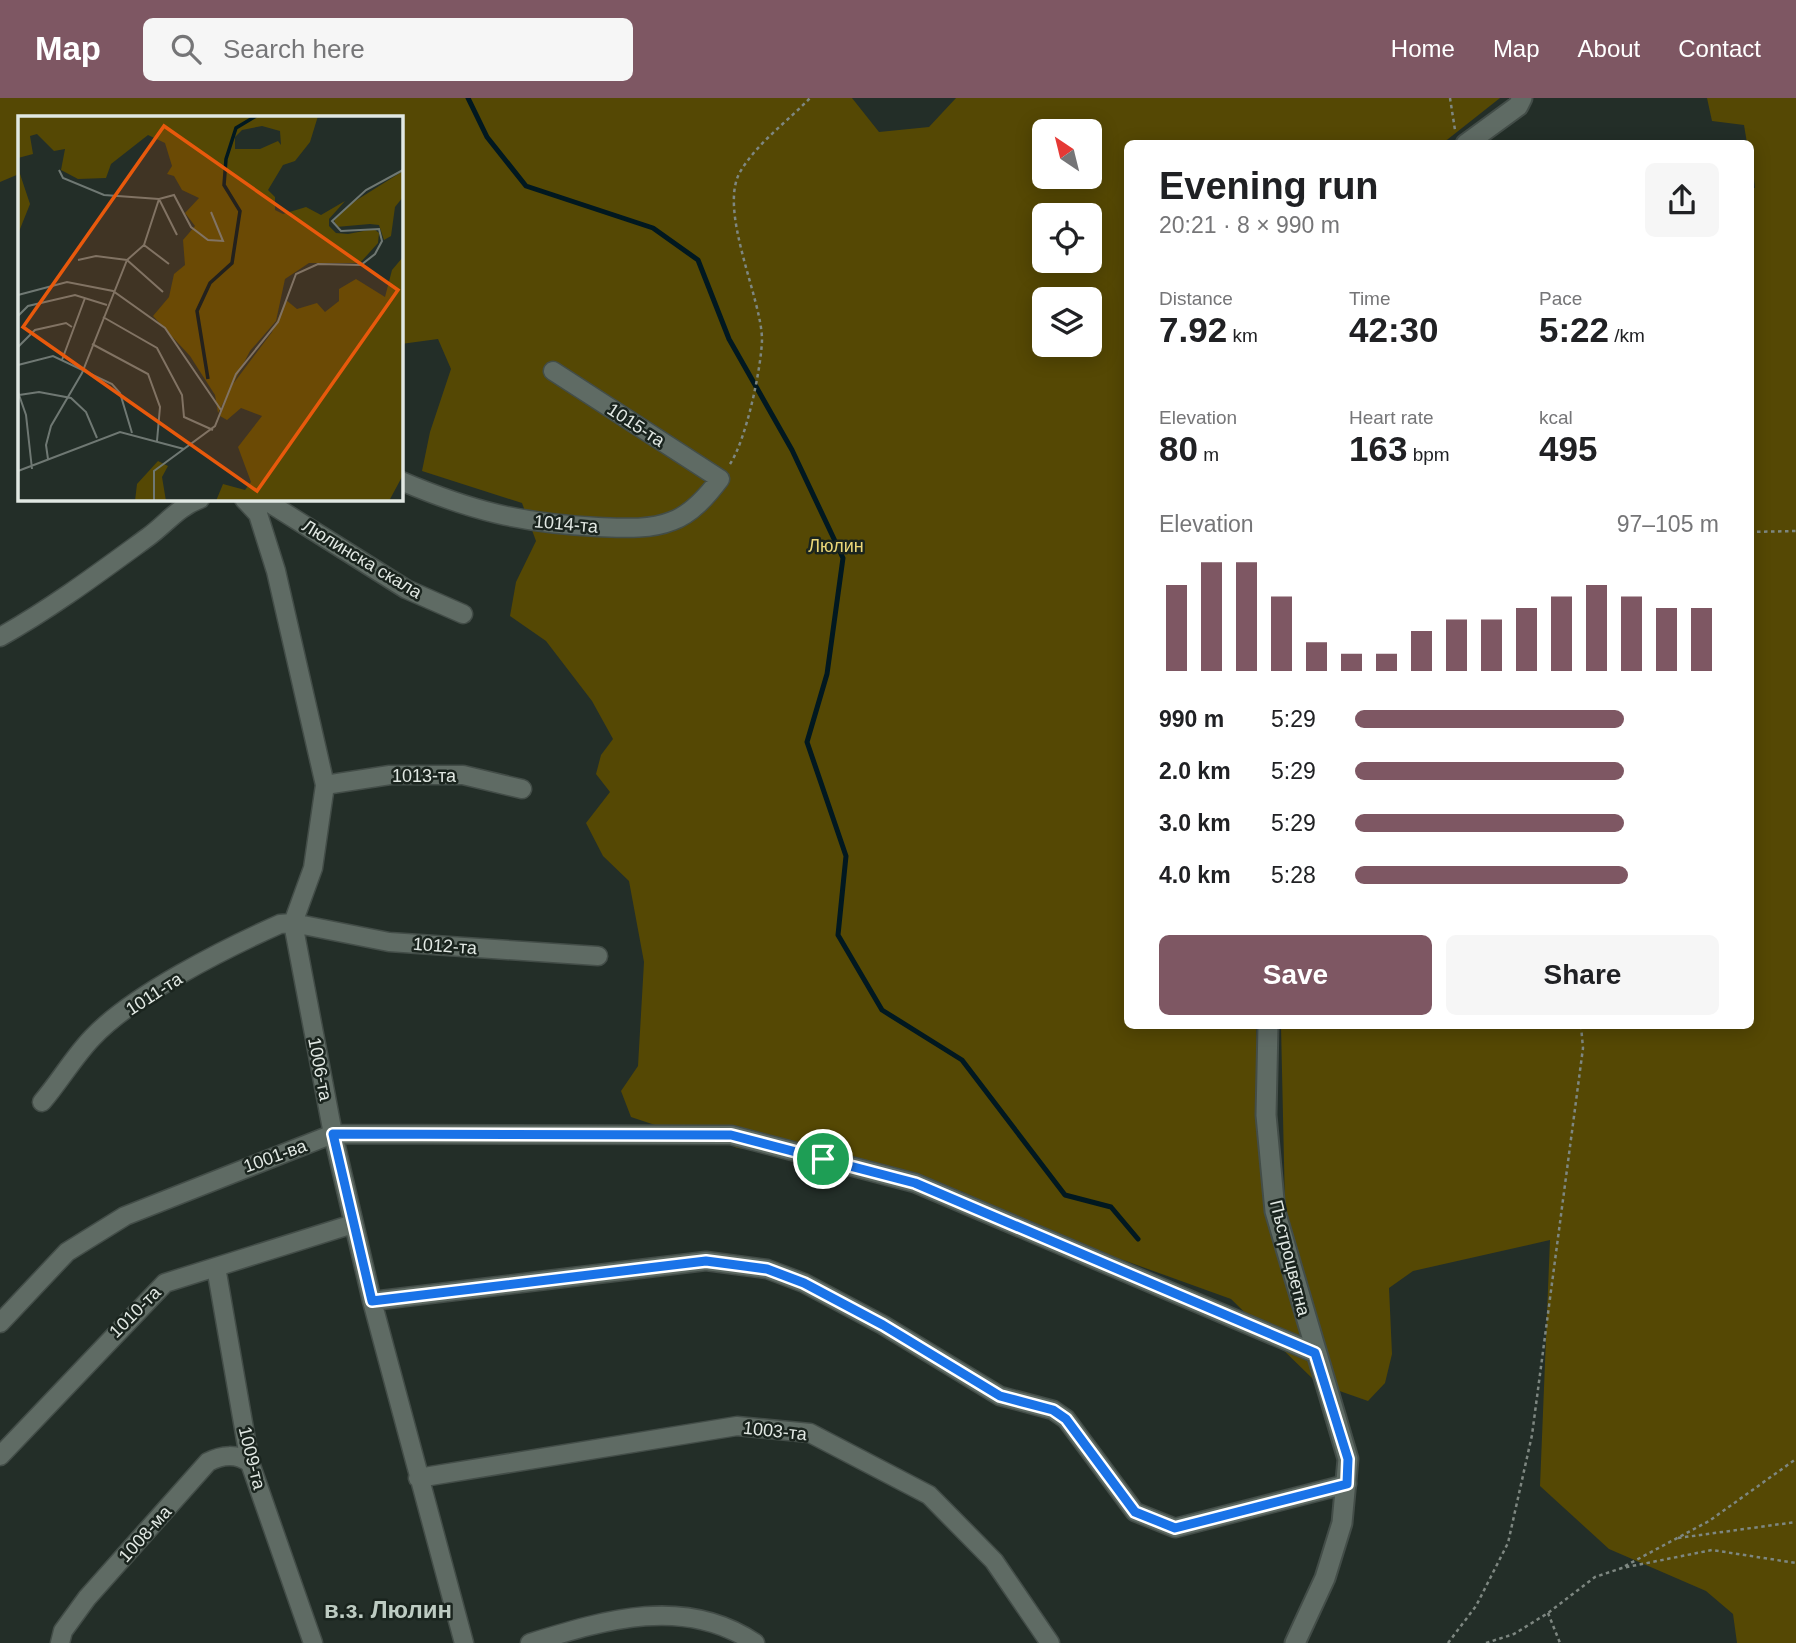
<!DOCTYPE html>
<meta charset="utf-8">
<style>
body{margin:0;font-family:Arial,sans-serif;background:#f6f6f6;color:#202124;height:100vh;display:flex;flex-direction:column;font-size:26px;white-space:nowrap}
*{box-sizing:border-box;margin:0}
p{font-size:23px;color:#757577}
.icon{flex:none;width:38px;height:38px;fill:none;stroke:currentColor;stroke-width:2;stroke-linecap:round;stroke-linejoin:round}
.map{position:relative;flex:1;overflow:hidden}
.sheet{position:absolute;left:1124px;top:42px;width:630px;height:889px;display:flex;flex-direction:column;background:#fff;border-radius:10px;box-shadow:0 4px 18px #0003}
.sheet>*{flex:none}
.needle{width:46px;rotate:325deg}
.buttons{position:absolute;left:1032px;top:21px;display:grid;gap:14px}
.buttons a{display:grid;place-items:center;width:70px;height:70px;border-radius:10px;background:#fff;box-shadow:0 4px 18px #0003;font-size:35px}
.pin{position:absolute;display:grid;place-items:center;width:60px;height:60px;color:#fff;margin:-30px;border:4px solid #fff;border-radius:50%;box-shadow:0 2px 7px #0007}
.round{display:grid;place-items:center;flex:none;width:74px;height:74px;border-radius:10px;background:#f6f6f6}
.headline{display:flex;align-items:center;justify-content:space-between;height:119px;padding:0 35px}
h1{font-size:38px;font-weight:700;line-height:52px}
.figures{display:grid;grid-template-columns:repeat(3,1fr);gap:10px;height:119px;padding:7px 35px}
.figures div{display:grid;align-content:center}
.figures b{font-size:35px;font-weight:700}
.figures small{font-size:19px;font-weight:400}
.figures p{font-size:19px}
.chart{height:196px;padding:14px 35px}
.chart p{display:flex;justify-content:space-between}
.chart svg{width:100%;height:126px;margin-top:7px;stroke:#7e5763;stroke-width:6}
.button{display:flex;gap:14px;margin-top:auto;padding:14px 35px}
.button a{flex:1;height:80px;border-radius:10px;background:#7e5763;color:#fff;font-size:28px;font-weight:700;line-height:80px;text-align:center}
.button a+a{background:#f6f6f6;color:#202124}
ul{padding:0 35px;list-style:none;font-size:23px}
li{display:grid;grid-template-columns:112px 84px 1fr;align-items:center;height:52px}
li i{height:18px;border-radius:9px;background:#7e5763}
header{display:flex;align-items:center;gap:42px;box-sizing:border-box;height:98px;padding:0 35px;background:#7e5763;color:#fff}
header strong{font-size:33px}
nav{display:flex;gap:38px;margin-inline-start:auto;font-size:24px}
.search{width:490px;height:63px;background:#f6f6f6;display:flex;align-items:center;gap:18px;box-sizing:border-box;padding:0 24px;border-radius:10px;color:#757577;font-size:26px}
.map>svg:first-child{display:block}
.green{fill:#554804;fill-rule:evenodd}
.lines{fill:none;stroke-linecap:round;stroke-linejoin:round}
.stream{stroke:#011820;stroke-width:5}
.minor-casing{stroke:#434d48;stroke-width:21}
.tertiary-casing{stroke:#434d48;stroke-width:23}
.path{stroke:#7e8781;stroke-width:2.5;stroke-dasharray:3.5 3.5;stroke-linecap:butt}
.minor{stroke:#5f6b64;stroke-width:18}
.tertiary{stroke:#5f6b64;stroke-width:19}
.route-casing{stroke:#fff;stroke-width:14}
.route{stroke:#1a73e8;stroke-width:9}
.labels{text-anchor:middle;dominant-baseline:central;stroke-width:5;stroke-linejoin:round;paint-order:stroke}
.street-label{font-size:18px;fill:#e1e8e3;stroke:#1a241e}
.park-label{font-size:18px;fill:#ead678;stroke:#1a241e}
.district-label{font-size:24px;font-weight:bold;fill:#bdcbc2;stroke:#1a241e}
.inset-river{fill:none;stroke:#011820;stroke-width:3.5}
.inset-road{fill:none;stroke:#6f7873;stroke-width:2}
.view{fill:#e8590c;fill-opacity:0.15;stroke:#e8590c;stroke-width:3.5}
.inset-edge{fill:none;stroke:#e1e8e3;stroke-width:3.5}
</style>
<header>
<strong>Map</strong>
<div class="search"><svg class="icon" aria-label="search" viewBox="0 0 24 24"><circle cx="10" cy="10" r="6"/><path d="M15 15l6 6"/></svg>Search here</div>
<nav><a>Home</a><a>Map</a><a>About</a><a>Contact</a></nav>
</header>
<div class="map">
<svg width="1796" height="1545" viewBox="0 0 1796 1545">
<rect width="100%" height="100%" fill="#232e28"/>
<path class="green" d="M0 0H852L879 34 929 29 956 0H1500L1443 45 1127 46V928H1256L1265 1095 1287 1190 1315 1283 1231 1201 1123 1162 1062 1150 963 1094 874 1065 737 1050 691 1029H661L631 1019 621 993 638 968 644 864 629 783 603 758 586 725 610 694 596 676 601 657 613 641 592 603 546 543 510 518 516 484 536 443 522 405 422 373 430 334 451 271 438 241 401 246V19H19V76L0 84ZM1045 33H1090V79H1045ZM1045 117H1090V163H1045ZM1045 201H1090V247H1045Z
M1707 0H1796V1545H1737L1733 1516 1706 1493 1609 1451 1540 1388 1550 1142 1413 1173 1389 1190 1392 1256 1385 1285 1368 1303 1331 1290 1285 1109 1281 928H1750V90H1755L1750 46 1747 45 1744 27 1712 23Z"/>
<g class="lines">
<path class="stream" d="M468 0 487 39 526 88 653 130 698 162 729 241 792 352 843 460 827 576 807 644 846 758 838 837 882 912 962 962 1065 1097 1111 1109 1138 1141"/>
<g class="minor-casing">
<path id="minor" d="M401 383C472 413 520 425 598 429 622 430 650 432 672 423 692 416 708 397 720 381L553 273
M244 401 258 416 276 473 325 687 313 770 293 825 333 1036 372 1203 464 1545
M263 401 406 491 463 516
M0 539C52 510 100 474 148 439 167 425 178 409 200 401
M325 687 390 677H463L522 691
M42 1004C60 983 73 960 92 940 132 897 226 850 280 826L293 825 389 844 598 858
M216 1169 250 1365 313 1545
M372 1203 706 1163 767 1171 804 1185 883 1227 1000 1298 1053 1312 1066 1321 1135 1414 1175 1430 1347 1386
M0 1225 67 1154 125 1118 333 1036 731 1037 915 1085 1315 1255
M0 1358 165 1185 353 1126
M418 1380 737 1328 810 1335 929 1397 994 1463 1050 1545
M60 1545 63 1533 87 1500 208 1364C221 1357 237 1355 250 1365
M530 1545C605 1522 684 1497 755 1545"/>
</g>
<g class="tertiary-casing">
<path id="tertiary" d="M1466 46 1518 8 1522 0
M1268 928 1266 1017 1275 1113 1348 1361 1342 1425 1325 1480 1295 1545"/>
</g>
<path class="path" d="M1450 0 1455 32
M730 366C746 342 761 272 762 242 762 201 718 113 740 74 757 45 787 24 810 0
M1750 434 1796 433
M1678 1440 1796 1424
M1625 1468 1709 1423 1796 1361
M1548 1515 1560 1545
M1448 1545 1476 1508 1508 1445 1532 1337 1583 950 1581 928
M1486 1545 1514 1536 1548 1515 1595 1479 1622 1470 1712 1452 1796 1465"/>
<use href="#minor" class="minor"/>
<use href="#tertiary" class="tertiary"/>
</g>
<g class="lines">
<g class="route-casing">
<path id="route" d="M333 1036 731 1037 915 1085 1315 1255 1348 1361 1347 1386 1175 1430 1135 1414 1066 1321 1053 1312 1000 1298 883 1227 804 1185 767 1171 706 1163 372 1203Z"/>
</g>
<use href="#route" class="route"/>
</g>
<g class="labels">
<g class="street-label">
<text transform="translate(636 327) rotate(33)">1015-та</text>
<text transform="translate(566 426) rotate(5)">1014-та</text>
<text transform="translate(362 461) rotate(31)">Люлинска скала</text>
<text x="424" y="678">1013-та</text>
<text transform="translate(445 848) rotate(4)">1012-та</text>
<text transform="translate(154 896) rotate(-33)">1011-та</text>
<text transform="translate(320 971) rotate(79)">1006-та</text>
<text transform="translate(275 1058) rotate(-20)">1001-ва</text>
<text transform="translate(1290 1160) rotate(76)">Пъстроцветна</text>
<text transform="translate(135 1214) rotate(-45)">1010-та</text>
<text transform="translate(775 1333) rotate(6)">1003-та</text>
<text transform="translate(252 1360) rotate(76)">1009-та</text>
<text transform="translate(145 1436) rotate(-48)">1008-ма</text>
</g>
<g class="park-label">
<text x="836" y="448">Люлин</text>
</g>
<g class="district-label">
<text x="388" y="1511">в.з. Люлин</text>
</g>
</g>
<g transform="translate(18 18)">
<rect width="385" height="385" fill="#232e28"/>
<path d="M0 0H300L292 26 277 45 265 49 250 74 257 81V94L265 98 288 91 303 99 327 85 311 103V110L318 117 330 118 356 113 361 117 360 127 342 147H291L267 163 258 205 232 235 200 297 197 279 172 240 135 200 151 181 156 158 167 149 165 124 177 110 167 97 181 82 164 74 156 60 149 58 154 50 147 27 130 19 93 48 88 62 60 63 43 54 47 33 36 35 19 18 12 20 15 38 0 42ZM244 10 262 15 263 29 260 25 242 33H217V21L224 14ZM0 52 12 88 0 118ZM385 55V81L377 91 373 120 366 124 361 109 352 108 318 111 316 103 334 87ZM385 141V359L371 385H198L205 368 227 374 233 366 220 331 244 300 223 292 209 304 202 300 212 272 254 216 268 184 279 193 299 187 307 196 321 185V173L338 163 367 181 374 154ZM140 345 150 350 144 361 148 385H117L119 368Z" fill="#554804" fill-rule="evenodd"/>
<path class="inset-river" d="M190 263 179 195 192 167 214 147 222 95 206 69 208 43 218 12 238 0"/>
<path class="inset-road" d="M41 54 45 62 86 79 141 83M141 83 156 79 173 111 190 124 205 125 193 96M141 83 159 119M126 129 151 148M60 144 78 140 109 144M109 144 145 176M0 179 49 166 95 175 147 212 203 294M0 200 10 190 57 179 89 189M85 201 139 232 164 279 166 301 195 314M74 228 130 258 142 291 139 325M0 231 17 214 48 207 54 211M44 244 67 182M0 249 35 240 94 268 102 277 114 317M0 276 8 299 14 353M1 279 21 276 53 282 68 296 79 322M30 343 28 329 33 310 64 257 109 144 126 129 141 83M0 355 102 316 166 333M136 385V355L197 310 218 258 260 206 278 158 300 148 343 149 357 138 364 125 361 113 323 115 314 105 348 74 385 54"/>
<path class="view" d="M146 10 380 174 239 375 5 211Z"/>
<rect width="385" height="385" class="inset-edge"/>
</g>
</svg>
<div class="buttons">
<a><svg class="needle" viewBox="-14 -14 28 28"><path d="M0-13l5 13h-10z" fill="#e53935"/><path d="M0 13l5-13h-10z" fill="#757577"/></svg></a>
<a><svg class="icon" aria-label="locate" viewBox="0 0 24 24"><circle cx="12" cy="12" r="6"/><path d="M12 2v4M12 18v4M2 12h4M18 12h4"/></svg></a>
<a><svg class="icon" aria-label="layers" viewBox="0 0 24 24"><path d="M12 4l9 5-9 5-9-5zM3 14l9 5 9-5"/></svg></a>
</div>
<div class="pin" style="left:823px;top:1061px;background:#1e9e55"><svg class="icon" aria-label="arrive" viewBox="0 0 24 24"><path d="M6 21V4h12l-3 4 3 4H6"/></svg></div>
<section class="sheet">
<div class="headline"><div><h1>Evening run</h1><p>20:21 · 8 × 990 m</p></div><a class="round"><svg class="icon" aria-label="share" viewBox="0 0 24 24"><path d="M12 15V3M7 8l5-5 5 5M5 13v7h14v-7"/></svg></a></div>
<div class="figures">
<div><p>Distance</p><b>7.92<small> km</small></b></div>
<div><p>Time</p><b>42:30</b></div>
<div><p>Pace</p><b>5:22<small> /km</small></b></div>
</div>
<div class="figures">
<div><p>Elevation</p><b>80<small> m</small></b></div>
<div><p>Heart rate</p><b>163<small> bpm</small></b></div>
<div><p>kcal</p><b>495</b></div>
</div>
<div class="chart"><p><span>Elevation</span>97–105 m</p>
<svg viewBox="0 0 160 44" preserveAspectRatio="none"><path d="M5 44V14M15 44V6M25 44V6M35 44V18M45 44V34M55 44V38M65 44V38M75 44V30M85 44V26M95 44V26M105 44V22M115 44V18M125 44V14M135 44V18M145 44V22M155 44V22"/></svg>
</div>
<ul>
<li><b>990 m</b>5:29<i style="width:74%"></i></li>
<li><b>2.0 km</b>5:29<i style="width:74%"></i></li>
<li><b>3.0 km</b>5:29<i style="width:74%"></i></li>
<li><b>4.0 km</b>5:28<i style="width:75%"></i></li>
</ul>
<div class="button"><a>Save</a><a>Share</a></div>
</section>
</div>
